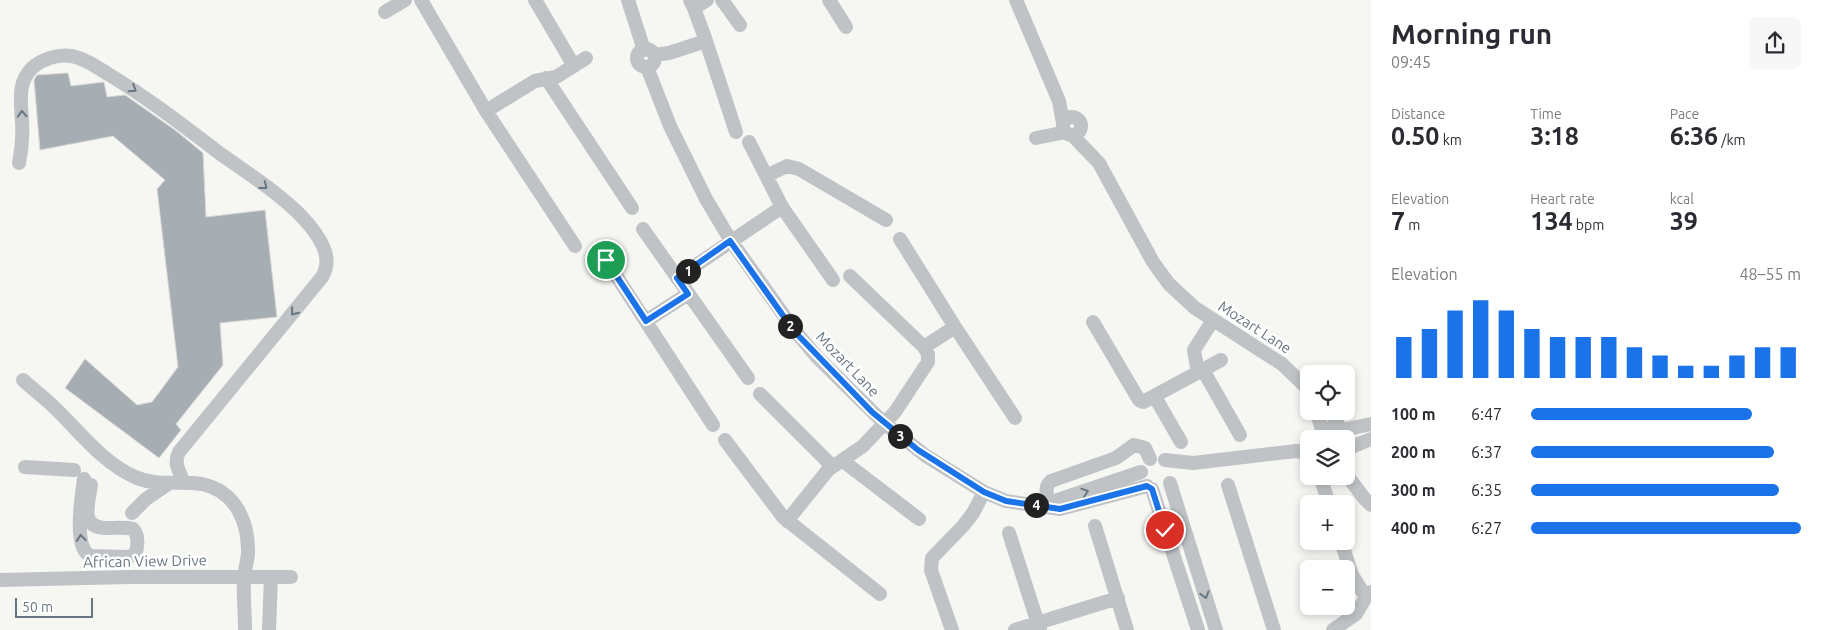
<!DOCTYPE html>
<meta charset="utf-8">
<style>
body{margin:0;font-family:Ubuntu,sans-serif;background:#f7f7f7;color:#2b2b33;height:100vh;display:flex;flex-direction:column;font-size:19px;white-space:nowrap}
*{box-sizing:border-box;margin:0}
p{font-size:16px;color:#7c7c81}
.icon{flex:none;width:28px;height:28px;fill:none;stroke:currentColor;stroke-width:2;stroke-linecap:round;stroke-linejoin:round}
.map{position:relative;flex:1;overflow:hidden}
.side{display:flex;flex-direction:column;background:#fff;width:450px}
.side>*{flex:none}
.controls{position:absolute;left:1300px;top:365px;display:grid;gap:10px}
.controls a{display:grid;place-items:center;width:55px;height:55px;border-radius:8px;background:#fff;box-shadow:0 2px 8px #0003;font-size:25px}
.scale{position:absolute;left:15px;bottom:12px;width:78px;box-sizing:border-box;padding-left:5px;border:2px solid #677682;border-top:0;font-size:14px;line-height:18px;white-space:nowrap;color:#677682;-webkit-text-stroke:4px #fff;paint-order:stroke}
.pin{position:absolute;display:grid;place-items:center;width:42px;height:42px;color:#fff;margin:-21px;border:2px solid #fff;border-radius:50%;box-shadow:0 1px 5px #0007}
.km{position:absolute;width:25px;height:25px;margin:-12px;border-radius:50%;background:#222;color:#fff;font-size:14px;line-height:25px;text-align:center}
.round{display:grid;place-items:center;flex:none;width:52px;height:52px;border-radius:8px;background:#f7f7f7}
.summary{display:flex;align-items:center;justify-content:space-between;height:85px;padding:0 20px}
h1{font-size:28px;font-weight:600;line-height:38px}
.metrics{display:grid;grid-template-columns:repeat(3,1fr);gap:8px;height:85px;padding:5px 20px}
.metrics div{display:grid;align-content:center}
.metrics b{font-size:25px;font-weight:600}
.metrics small{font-size:14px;font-weight:400}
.metrics p{font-size:14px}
.chart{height:140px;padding:10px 20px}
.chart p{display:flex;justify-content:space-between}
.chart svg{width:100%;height:90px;margin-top:5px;stroke:#1a73e8;stroke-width:6}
ul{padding:0 20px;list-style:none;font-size:16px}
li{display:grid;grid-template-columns:80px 60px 1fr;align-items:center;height:38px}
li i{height:12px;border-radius:6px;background:#1a73e8}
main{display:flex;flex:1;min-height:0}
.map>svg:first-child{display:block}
.building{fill:#a7aeb3;stroke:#d7d7d5}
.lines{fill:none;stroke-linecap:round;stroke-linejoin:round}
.minor{stroke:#bfc3c6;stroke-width:14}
.oneway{stroke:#677682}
.route-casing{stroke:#fff;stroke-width:10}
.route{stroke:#1a73e8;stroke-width:6}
.labels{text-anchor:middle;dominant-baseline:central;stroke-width:5;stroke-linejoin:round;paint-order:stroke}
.street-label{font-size:15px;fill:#677682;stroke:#fff}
</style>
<main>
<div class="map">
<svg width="1371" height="630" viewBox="0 0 1371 630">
<rect width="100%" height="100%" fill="#f6f6f3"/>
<path class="building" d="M68 73 71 86 104 82 107 97 125 95 175 130 203 153 206 217 265 210 277 317 220 323 223 365 176 424 181 430 159 458 65 388 85 359 137 405 152 402 178 367 157 189 165 180 113 136 40 150 34 80 37 75Z"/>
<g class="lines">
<path class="minor" d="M421 0 486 111 575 246
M535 0 574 66
M628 0 644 50
M690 0 694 8 706 41 736 132
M722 0 740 25
M829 0 846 27
M1016 0 1059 101 1063 123
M694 8 707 0
M385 12 405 0
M637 58a9 9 0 1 1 18 0a9 9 0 1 1-18 0Z
M654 55 669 53 706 41
M647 67 670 126 706 199 731 241 795 331 817 357 884 423 926 456 984 492 1006 501 1060 509 1147 486
M546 78 632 208
M486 111 535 81 556 77 586 58
M1063 126a9 9 0 1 1 18 0a9 9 0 1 1-18 0Z
M1072 135 1099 163 1153 262 1169 284 1195 308 1282 364 1309 390
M1036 138 1066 132
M749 142 782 207 833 280
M19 163C22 149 23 136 22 121 21 102 17 83 32 68 42 59 58 54 71 56 84 58 97 67 108 74 148 98 185 127 222 155 249 174 291 201 310 226 322 241 333 259 322 277L179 452C173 463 180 473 184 483
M766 176 787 166 799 169 886 220
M643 229 748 378
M900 239 955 327 1015 418
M606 260 713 425
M677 278 782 207
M646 321 688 294
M1093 322 1139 400 1143 402 1221 360
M924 347 955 327
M1203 370 1240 435
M1198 373 1194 350 1213 320
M23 380C35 391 49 401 60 413 83 436 104 463 135 477 157 487 179 480 202 484 236 491 249 523 248 554 247 562 245 569 244 577 243 594 245 612 245 630
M760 394 832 466
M1155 397 1181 442
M1316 411 1323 432
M1331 411 1340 429
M1342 430 1371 424
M1319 439C1328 416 1358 431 1346 453
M725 440 783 517 880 594
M1349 448 1371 439
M1165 460 1193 463 1296 451 1309 453
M843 461 919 519
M25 467 74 470
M1346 474 1364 498 1371 505
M84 479C82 494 72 553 92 556L127 557 135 555C138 547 139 535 133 529 125 527 117 528 109 528 79 529 88 507 91 485
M1321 479 1329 504
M1170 483 1216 630
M1228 485 1274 630
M1152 489 1198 630
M1048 503C1047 494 1044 487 1051 481L1116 458 1134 445 1145 448 1150 459
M1049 503 1141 472
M132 513 146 499 168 484
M787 521 828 470 863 446 895 412 928 362V354L924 347 850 276
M1095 526 1127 630
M1009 533 1040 630
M1341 541 1352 575 1366 597
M0 580 129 577H291
M269 630 271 577
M952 630 931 570 932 558 963 526 973 513 984 492
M1015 630 1118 598
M1333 630 1356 614 1366 597 1371 592"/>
</g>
<defs><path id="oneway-chevron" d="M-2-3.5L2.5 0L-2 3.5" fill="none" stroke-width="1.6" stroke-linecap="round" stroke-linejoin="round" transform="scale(1.25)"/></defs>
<g class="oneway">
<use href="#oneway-chevron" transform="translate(133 89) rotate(33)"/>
<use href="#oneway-chevron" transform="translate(22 114) rotate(-93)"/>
<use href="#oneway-chevron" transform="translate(264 186) rotate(37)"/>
<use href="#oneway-chevron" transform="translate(294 312) rotate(129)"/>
<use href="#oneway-chevron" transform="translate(1085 492) rotate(-19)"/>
<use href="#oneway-chevron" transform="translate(81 538) rotate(-95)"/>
<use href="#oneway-chevron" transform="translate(1205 595) rotate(74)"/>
</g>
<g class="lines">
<g class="route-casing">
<path id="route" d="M606 260 646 321 688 294 677 278 730 241 794 331 872 412 918 450 984 492 1006 501 1060 509 1147 486 1152 489 1165 530"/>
</g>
<use href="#route" class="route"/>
</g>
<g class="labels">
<g class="street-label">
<text transform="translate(1255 327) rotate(33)">Mozart Lane</text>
<text transform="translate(848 364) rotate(46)">Mozart Lane</text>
<text transform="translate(145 561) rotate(-1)">African View Drive</text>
</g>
</g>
</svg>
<div class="controls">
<a><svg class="icon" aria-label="locate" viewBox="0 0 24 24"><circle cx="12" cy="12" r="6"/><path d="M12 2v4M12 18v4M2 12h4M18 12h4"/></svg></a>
<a><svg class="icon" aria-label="layers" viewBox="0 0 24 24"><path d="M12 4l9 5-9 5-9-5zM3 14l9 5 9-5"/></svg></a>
<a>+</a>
<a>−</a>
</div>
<div class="scale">50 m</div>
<div class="pin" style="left:606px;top:260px;background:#1e9e55"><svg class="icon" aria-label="arrive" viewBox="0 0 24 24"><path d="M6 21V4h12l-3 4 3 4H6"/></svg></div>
<div class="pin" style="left:1165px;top:530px;background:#d93025"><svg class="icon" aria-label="check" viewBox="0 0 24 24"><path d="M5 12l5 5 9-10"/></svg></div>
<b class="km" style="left:688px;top:271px">1</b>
<b class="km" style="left:790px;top:326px">2</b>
<b class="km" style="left:900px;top:436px">3</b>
<b class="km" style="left:1036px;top:505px">4</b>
</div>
<section class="side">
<div class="summary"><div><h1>Morning run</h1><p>09:45</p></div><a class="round"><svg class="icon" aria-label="share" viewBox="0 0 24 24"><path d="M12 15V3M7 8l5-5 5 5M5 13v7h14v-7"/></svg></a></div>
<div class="metrics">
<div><p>Distance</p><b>0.50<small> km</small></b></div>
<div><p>Time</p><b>3:18</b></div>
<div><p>Pace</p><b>6:36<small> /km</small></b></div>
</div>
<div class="metrics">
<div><p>Elevation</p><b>7<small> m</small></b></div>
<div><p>Heart rate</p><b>134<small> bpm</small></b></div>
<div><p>kcal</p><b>39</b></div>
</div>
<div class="chart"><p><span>Elevation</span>48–55 m</p>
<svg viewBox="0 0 160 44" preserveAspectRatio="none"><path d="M5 44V24M15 44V20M25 44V11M35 44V6M45 44V11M55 44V20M65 44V24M75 44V24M85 44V24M95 44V29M105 44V33M115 44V38M125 44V38M135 44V33M145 44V29M155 44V29"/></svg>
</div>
<ul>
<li><b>100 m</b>6:47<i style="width:82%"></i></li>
<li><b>200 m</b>6:37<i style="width:90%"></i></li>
<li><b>300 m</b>6:35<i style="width:92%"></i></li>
<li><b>400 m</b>6:27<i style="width:100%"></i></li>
</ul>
</section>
</main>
